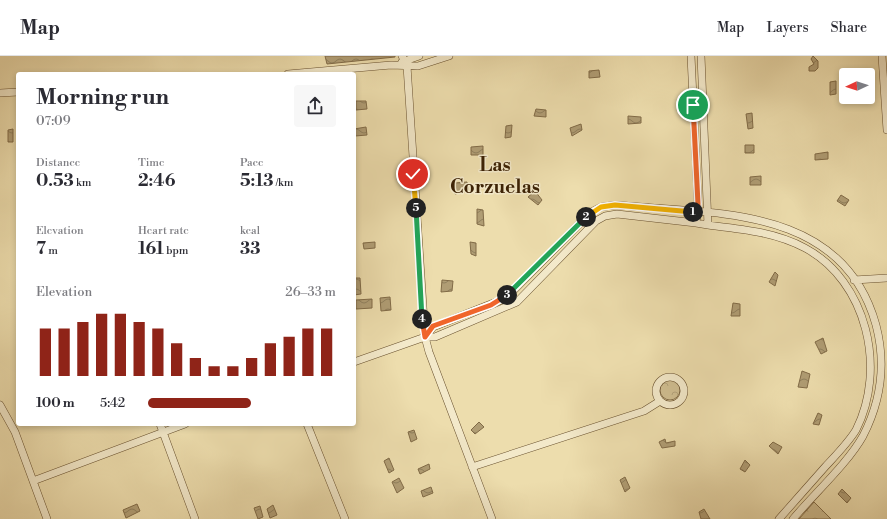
<!DOCTYPE html>
<meta charset="utf-8">
<style>
body{margin:0;font-family:"Libre Bodoni",serif;background:#f7f7f7;color:#2b2b33;height:100vh;display:flex;flex-direction:column;font-size:15px;white-space:nowrap}
*{box-sizing:border-box;margin:0}
p{font-size:13px;color:#7c7c81}
.icon{flex:none;width:22px;height:22px;fill:none;stroke:currentColor;stroke-width:2;stroke-linecap:round;stroke-linejoin:round}
.map{position:relative;flex:1;overflow:hidden}
.side{position:absolute;left:16px;top:16px;width:340px;height:354px;display:flex;flex-direction:column;background:#fff;border-radius:4px;box-shadow:0 2px 6px #0003}
.side>*{flex:none}
.needle{width:26px;rotate:266deg}
.controls{position:absolute;left:839px;top:12px;display:grid;gap:8px}
.controls a{display:grid;place-items:center;width:36px;height:36px;border-radius:4px;background:#fff;box-shadow:0 2px 6px #0003;font-size:20px}
.pin{position:absolute;display:grid;place-items:center;width:34px;height:34px;color:#fff;margin:-17px;border:2px solid #fff;border-radius:50%;box-shadow:0 1px 4px #0007}
.km{position:absolute;width:20px;height:20px;margin:-10px;border-radius:50%;background:#222;color:#fff;font-size:11px;line-height:20px;text-align:center}
.round{display:grid;place-items:center;flex:none;width:42px;height:42px;border-radius:4px;background:#f7f7f7}
.overview{display:flex;align-items:center;justify-content:space-between;height:68px;padding:0 20px}
h1{font-size:22px;font-weight:700;line-height:30px}
.metrics{display:grid;grid-template-columns:repeat(3,1fr);gap:6px;height:68px;padding:4px 20px}
.metrics div{display:grid;align-content:center}
.metrics b{font-size:17px;font-weight:700}
.metrics small{font-size:11px;font-weight:400}
.metrics p{font-size:11px}
.chart{height:112px;padding:8px 20px}
.chart p{display:flex;justify-content:space-between}
.chart svg{width:100%;height:72px;margin-top:4px;stroke:#8f2418;stroke-width:6}
ul{padding:0 20px;list-style:none;font-size:13px}
li{display:grid;grid-template-columns:64px 48px 1fr;align-items:center;height:30px}
li i{height:10px;border-radius:5px;background:#8f2418}
header{display:flex;align-items:center;gap:24px;box-sizing:border-box;height:56px;padding:0 20px;background:#fff;border-bottom:1px solid #e1e1e2}
header strong{font-size:19px}
nav{display:flex;gap:22px;margin-inline-start:auto;font-size:14px}
.map>svg:first-child{display:block}
.forest{fill:url(#forest-crowns);stroke:#856f4a}
.water{fill:url(#water-waves);stroke:#816b47}
.lines{fill:none;stroke-linecap:round;stroke-linejoin:round}
.street-casing{stroke:#68502e;stroke-width:8}
.street{stroke:#f3e9ca;stroke-width:7}
.split-1-casing{stroke:#fff;stroke-width:8}
.split-2-casing{stroke:#fff;stroke-width:8}
.split-3-casing{stroke:#fff;stroke-width:8}
.split-4-casing{stroke:#fff;stroke-width:8}
.split-5-casing{stroke:#fff;stroke-width:8}
.split-6-casing{stroke:#fff;stroke-width:8}
.split-1{stroke:#f0652b;stroke-width:5}
.split-2{stroke:#f5b400;stroke-width:5}
.split-3{stroke:#22a559;stroke-width:5}
.split-4{stroke:#f0652b;stroke-width:5}
.split-5{stroke:#22a559;stroke-width:5}
.split-6{stroke:#f5b400;stroke-width:5}
.labels{text-anchor:middle;dominant-baseline:central;stroke-width:3;stroke-linejoin:round;paint-order:stroke}
.district-label{font-size:19px;font-weight:bold;fill:#3b2104;stroke:#f3e9ca}
</style>
<header>
<strong>Map</strong>
<nav><a>Map</a><a>Layers</a><a>Share</a></nav>
</header>
<div class="map">
<svg width="887" height="463" viewBox="0 0 887 463">
<defs>
<pattern id="forest-crowns" width="20" height="18" patternUnits="userSpaceOnUse"><rect width="20" height="18" fill="#cfbd90"/><path d="M2 6a3 3 0 1 1 6 0M12 15a3 3 0 1 1 6 0" fill="none" stroke="#b3a27b"/></pattern>
<pattern id="water-waves" width="16" height="10" patternUnits="userSpaceOnUse"><rect width="16" height="10" fill="#b09d74"/><path d="M0 5q4-4 8 0t8 0" fill="none" stroke="#90805d"/></pattern>
</defs>
<rect width="100%" height="100%" fill="#edddad"/>
<filter id="stains"><feTurbulence type="fractalNoise" baseFrequency=".005" numOctaves="4"/><feColorMatrix values="0 0 0 0 .2 0 0 0 0 .09 0 0 0 0 .02 0 0 0 .5 -.17"/></filter>
<radialGradient id="worn" r=".72"><stop offset=".6" stop-color="#630" stop-opacity="0"/><stop offset="1" stop-color="#630" stop-opacity=".3"/></radialGradient>
<path class="forest" d="M660 334a10 10 0 1 1 20 0a10 10 0 1 1-20 0Z
M814 446 831 463H799Z"/>
<path class="water" d="M325 0H395V1L327 8Z
M813 0 818 5V12L815 15H809V11L814 8 811 3Z
M599 14 600 21 589 22V15Z
M836 25V38L830 39V26Z
M356 45H366L367 53 356 54Z
M536 53 546 54V61L534 60Z
M752 57 753 72 748 73 746 58Z
M628 60 641 61V67L628 68Z
M581 68 582 74 572 80 570 72Z
M512 69 511 81 505 82 506 70Z
M366 71 367 79 355 80 354 73Z
M13 73V86H8V74Z
M745 89H754V97H745Z
M483 90V99H471V91Z
M828 96V103L815 104V98Z
M761 120V129H750V121Z
M467 126 469 135 455 138V127Z
M535 135 542 144 538 149 528 141Z
M841 139 849 144 845 150 837 145Z
M477 153 483 154 484 170 477 168Z
M375 186V192L364 193 363 187Z
M470 186 476 187V200L471 198Z
M775 216 778 219 775 230 769 226Z
M354 222H360L361 238 354 239Z
M442 224 453 225 452 235 441 236Z
M390 241 391 254 381 255 380 242Z
M372 243V252L356 253V244Z
M733 247 740 248V260H731Z
M823 282 827 295 821 298 815 286Z
M802 315 810 318 807 332 798 331Z
M818 357 822 359 819 369 813 368Z
M479 366 484 371 475 378 471 374Z
M414 374 417 383 411 386 408 376Z
M665 383 666 387 675 385V390L662 392 659 386Z
M773 386 782 391 778 398 769 390Z
M389 402 394 414 389 417 384 405Z
M745 404 750 409 745 416 740 413Z
M429 408 430 413 420 418 418 413Z
M625 421 630 432 625 436 620 424Z
M399 422 404 432 397 437 392 426Z
M431 431 433 437 423 441 421 435Z
M842 433 851 442 847 447 838 438Z
M137 448 140 455 126 462 123 454Z
M273 449 277 459 270 462 267 453Z
M260 450 263 461 258 463 254 452Z
M704 453 710 463H701L699 456Z"/>
<g class="lines">
<g class="street-casing">
<path id="street" d="M402 0 407 10 425 281 429 296 492 463
M691 0 698 148 696 167 708 169 701 0
M882 0 887 74
M402 6 419 0
M288 18 391 9 418 10 449 0
M0 37 18 36
M696 167 617 158 605 160 596 165 517 246 435 281H425L433 271 501 244 514 234 591 156 601 151 615 149C715 158 843 149 876 269 886 307 881 345 863 380 848 407 814 438 793 463
M708 169C741 173 775 176 805 192 867 225 887 313 856 374 848 387 836 399 825 411 810 428 794 446 779 463
M854 224 887 222
M354 306 425 281
M656 335a14 14 0 1 1 28 0a14 14 0 1 1-28 0Z
M0 349 15 376 47 463
M160 368 195 463
M307 368 345 463
M472 411 644 355 660 345
M33 425 185 368"/>
</g>
<use href="#street" class="street"/>
</g>
<g class="lines">
<g class="split-1-casing">
<path id="split-1" d="M693 49 698 148 697 157 693 156"/>
</g>
<g class="split-2-casing">
<path id="split-2" d="M586 161 601 151 615 149 693 156"/>
</g>
<g class="split-3-casing">
<path id="split-3" d="M507 239 586 161"/>
</g>
<g class="split-4-casing">
<path id="split-4" d="M422 263 425 281 433 270 491 249 507 239"/>
</g>
<g class="split-5-casing">
<path id="split-5" d="M416 152 422 263"/>
</g>
<g class="split-6-casing">
<path id="split-6" d="M413 118 416 152"/>
</g>
<use href="#split-1" class="split-1"/>
<use href="#split-2" class="split-2"/>
<use href="#split-3" class="split-3"/>
<use href="#split-4" class="split-4"/>
<use href="#split-5" class="split-5"/>
<use href="#split-6" class="split-6"/>
</g>
<g class="labels">
<g class="district-label">
<text x="495" y="109">Las<tspan x="495" dy="22">Corzuelas</tspan></text>
</g>
</g>
<rect width="100%" height="100%" filter="url(#stains)"/>
<rect width="100%" height="100%" fill="url(#worn)"/>
</svg>
<div class="controls">
<a><svg class="needle" viewBox="-14 -14 28 28"><path d="M0-13l5 13h-10z" fill="#e53935"/><path d="M0 13l5-13h-10z" fill="#7c7c81"/></svg></a>
</div>
<div class="pin" style="left:693px;top:49px;background:#1e9e55"><svg class="icon" aria-label="arrive" viewBox="0 0 24 24"><path d="M6 21V4h12l-3 4 3 4H6"/></svg></div>
<div class="pin" style="left:413px;top:118px;background:#d93025"><svg class="icon" aria-label="check" viewBox="0 0 24 24"><path d="M5 12l5 5 9-10"/></svg></div>
<b class="km" style="left:693px;top:156px">1</b>
<b class="km" style="left:586px;top:161px">2</b>
<b class="km" style="left:507px;top:239px">3</b>
<b class="km" style="left:422px;top:263px">4</b>
<b class="km" style="left:416px;top:152px">5</b>
<section class="side">
<div class="overview"><div><h1>Morning run</h1><p>07:09</p></div><a class="round"><svg class="icon" aria-label="share" viewBox="0 0 24 24"><path d="M12 15V3M7 8l5-5 5 5M5 13v7h14v-7"/></svg></a></div>
<div class="metrics">
<div><p>Distance</p><b>0.53<small> km</small></b></div>
<div><p>Time</p><b>2:46</b></div>
<div><p>Pace</p><b>5:13<small> /km</small></b></div>
</div>
<div class="metrics">
<div><p>Elevation</p><b>7<small> m</small></b></div>
<div><p>Heart rate</p><b>161<small> bpm</small></b></div>
<div><p>kcal</p><b>33</b></div>
</div>
<div class="chart"><p><span>Elevation</span>26–33 m</p>
<svg viewBox="0 0 160 44" preserveAspectRatio="none"><path d="M5 44V15M15 44V15M25 44V11M35 44V6M45 44V6M55 44V11M65 44V15M75 44V24M85 44V33M95 44V38M105 44V38M115 44V33M125 44V24M135 44V20M145 44V15M155 44V15"/></svg>
</div>
<ul>
<li><b>100 m</b>5:42<i style="width:55%"></i></li>
</ul>
</section>
</div>
